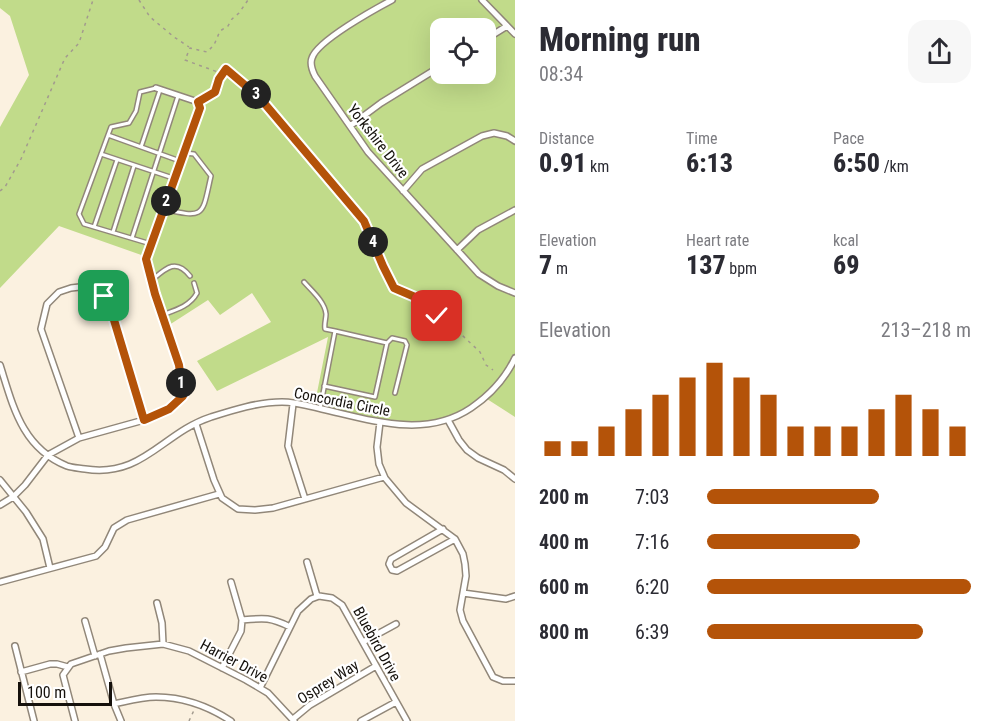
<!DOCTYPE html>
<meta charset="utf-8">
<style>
body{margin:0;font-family:"Roboto Condensed",sans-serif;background:#f7f7f7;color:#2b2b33;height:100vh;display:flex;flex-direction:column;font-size:22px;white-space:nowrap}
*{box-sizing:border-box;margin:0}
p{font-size:20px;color:#7c7c81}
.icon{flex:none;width:33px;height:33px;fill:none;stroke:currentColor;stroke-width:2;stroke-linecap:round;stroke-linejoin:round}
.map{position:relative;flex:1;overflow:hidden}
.details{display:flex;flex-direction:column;background:#fff;width:480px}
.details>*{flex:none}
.buttons{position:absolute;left:430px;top:18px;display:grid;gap:12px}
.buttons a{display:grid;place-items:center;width:66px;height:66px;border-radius:12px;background:#fff;box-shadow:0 6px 24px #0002;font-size:30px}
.scale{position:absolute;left:18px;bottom:15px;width:94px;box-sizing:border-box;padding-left:6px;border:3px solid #15110c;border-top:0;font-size:16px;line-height:21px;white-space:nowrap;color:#15110c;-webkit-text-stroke:4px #fff;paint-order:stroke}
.pin{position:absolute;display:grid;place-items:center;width:51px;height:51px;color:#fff;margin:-26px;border-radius:12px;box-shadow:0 3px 9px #0006}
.km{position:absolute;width:30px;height:30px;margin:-15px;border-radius:50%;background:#222;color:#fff;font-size:16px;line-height:30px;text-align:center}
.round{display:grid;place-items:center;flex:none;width:63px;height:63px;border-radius:18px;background:#f7f7f7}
.head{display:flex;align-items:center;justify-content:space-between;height:102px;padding:0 24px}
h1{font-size:33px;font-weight:800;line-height:45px}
.stats{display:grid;grid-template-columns:repeat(3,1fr);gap:9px;height:102px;padding:6px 24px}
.stats div{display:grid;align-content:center}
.stats b{font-size:26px;font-weight:800}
.stats small{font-size:16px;font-weight:400}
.stats p{font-size:16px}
.chart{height:168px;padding:12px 24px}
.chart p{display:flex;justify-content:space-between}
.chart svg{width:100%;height:108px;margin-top:6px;stroke:#b45309;stroke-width:6}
ul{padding:0 24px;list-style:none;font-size:20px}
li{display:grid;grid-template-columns:96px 72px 1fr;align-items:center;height:45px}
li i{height:15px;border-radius:8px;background:#b45309}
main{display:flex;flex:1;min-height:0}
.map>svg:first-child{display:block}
.green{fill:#c1db8a;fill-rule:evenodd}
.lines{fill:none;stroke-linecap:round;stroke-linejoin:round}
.service-casing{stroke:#918779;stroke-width:6}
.minor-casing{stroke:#918779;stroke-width:8}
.path{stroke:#a29a8e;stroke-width:1.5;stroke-dasharray:3 4.5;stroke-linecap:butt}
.service{stroke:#fff;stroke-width:3}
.minor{stroke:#fff;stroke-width:5}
.route-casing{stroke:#fff;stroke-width:12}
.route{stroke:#b45309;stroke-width:8}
.labels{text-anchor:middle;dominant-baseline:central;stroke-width:4.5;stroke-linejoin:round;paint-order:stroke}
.street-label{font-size:15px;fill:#15110c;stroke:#fff}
</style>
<main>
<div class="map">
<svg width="515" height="721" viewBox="0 0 515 721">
<rect width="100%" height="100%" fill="#fbf1e0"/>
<path class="green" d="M0 0H515V417L487 399 433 425 338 414 314 408 328 337 217 391 197 361 271 322 252 293 220 315 208 300 166 327 147 257 59 226 0 288V127L29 75 10 16 0 8ZM441 28H486V74H441Z"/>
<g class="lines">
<g class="service-casing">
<path id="service" d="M108 135 180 161
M141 147 160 90
M101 154 173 178
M164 209C206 219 202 215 211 176L194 154 185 153
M94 227 117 160
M113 232 134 166
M132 238 178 96
M151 244 84 224 79 214 111 127 129 123 136 111 140 92 156 88
M152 280C166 268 176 258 190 276
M304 282C312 291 325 302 326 314 326 319 324 324 325 329L335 331
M162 315C176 310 190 306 197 293L194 283
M387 343 392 338 405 341 407 345 395 393
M320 409 335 331 387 343 375 397 324 386"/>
</g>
<g class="minor-casing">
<path id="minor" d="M392 0C375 9 317 41 312 58 310 63 312 70 315 76L368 152 479 274 498 286 515 293
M482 0 515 34
M486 39 507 26
M350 126 381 103 441 66
M403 191 422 169 482 136 494 133 507 136 515 141
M457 250 478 230 515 210
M0 365C13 406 22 448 67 466 73 468 79 468 85 469 143 478 162 433 211 417 233 410 258 402 282 402 295 402 309 406 322 409 371 420 425 439 471 408 490 395 505 379 515 358
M293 404 288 446 305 499
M448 420 459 440 467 450 478 458 504 470 515 479
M380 422 377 447 379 464 385 478 406 503 455 539 463 554 465 564 466 576 460 610 463 621 493 677 503 681H515
M196 424 214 480 222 498 238 509 255 510 273 508 384 477
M79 438 41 329 47 304 59 292 71 288 88 286 101 292 108 302 144 420
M0 480 26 512 43 539 50 568
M0 505 13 497 25 485 48 455 79 438 144 420 169 409 183 396 179 365 155 294 146 259 200 108 198 102 156 88
M443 529 391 559 389 564 392 570 397 571 455 539
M307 562 317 596
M0 582 96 556 105 547 114 528 127 520 219 494
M463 593 506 599 515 596
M157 603 162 623 163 644
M242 620C264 618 270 617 290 627
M85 621 95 656
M363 642 396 624
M15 646 34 721
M100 654 114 704 121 721
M222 668 241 631 242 620 231 582
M21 672 50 664H57L68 667
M260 688 298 611 311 599 319 596 332 598 342 605 407 721
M114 704C128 701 142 697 156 697 183 697 208 706 231 721
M293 719 310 705 376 666
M75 721 63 675 71 664 109 651 126 648 163 644 189 651 246 680 268 693 294 721
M361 721 396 702"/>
</g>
<path class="path" d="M139 0 150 17 174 37 189 47
M223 74 185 60 190 48 207 52 214 45 220 31 228 26 232 19 239 13 248 0
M202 99 215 92 219 79 226 69 259 97 364 221 383 266 394 288 422 300 437 316 447 321 480 352 486 365 493 370
M0 191 5 187 21 159 65 58 79 43 93 0
M189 721 195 708"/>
<use href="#service" class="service"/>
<use href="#minor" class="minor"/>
</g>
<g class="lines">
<g class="route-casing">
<path id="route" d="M104 296 108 302 114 320 144 420 169 409 183 396 179 365 155 294 146 259 200 108 198 102 215 92 219 79 226 69 259 97 364 221 383 266 394 288 422 300 437 316"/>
</g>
<use href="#route" class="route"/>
</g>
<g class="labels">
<g class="street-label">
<text transform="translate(378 141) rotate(52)">Yorkshire Drive</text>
<text transform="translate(342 402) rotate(11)">Concordia Circle</text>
<text transform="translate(377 644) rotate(61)">Bluebird Drive</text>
<text transform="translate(234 661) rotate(28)">Harrier Drive</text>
<text transform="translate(328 682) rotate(-32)">Osprey Way</text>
</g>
</g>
</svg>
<div class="buttons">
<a><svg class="icon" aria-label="locate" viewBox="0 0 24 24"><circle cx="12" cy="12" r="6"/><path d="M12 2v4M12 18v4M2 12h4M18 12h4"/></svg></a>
</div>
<div class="scale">100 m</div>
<div class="pin" style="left:104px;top:296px;background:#1e9e55"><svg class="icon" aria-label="arrive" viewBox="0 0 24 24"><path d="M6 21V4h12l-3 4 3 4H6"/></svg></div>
<div class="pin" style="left:437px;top:316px;background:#d93025"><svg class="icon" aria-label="check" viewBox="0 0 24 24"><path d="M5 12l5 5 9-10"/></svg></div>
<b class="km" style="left:181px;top:383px">1</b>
<b class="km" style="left:166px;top:201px">2</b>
<b class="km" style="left:256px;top:94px">3</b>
<b class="km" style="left:373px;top:242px">4</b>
</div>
<section class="details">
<div class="head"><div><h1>Morning run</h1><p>08:34</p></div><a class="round"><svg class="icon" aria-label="share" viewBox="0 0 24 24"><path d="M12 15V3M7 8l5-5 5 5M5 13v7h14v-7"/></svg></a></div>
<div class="stats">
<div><p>Distance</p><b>0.91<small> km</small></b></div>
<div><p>Time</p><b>6:13</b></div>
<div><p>Pace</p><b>6:50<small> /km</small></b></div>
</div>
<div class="stats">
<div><p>Elevation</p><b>7<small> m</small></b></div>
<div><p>Heart rate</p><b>137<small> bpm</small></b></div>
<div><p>kcal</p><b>69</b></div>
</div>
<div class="chart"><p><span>Elevation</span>213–218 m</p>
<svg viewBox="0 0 160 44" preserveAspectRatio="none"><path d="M5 44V38M15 44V38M25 44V32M35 44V25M45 44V19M55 44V12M65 44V6M75 44V12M85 44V19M95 44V32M105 44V32M115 44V32M125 44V25M135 44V19M145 44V25M155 44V32"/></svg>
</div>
<ul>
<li><b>200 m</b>7:03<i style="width:65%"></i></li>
<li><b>400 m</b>7:16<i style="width:58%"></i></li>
<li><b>600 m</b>6:20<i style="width:100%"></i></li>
<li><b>800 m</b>6:39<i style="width:82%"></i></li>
</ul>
</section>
</main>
